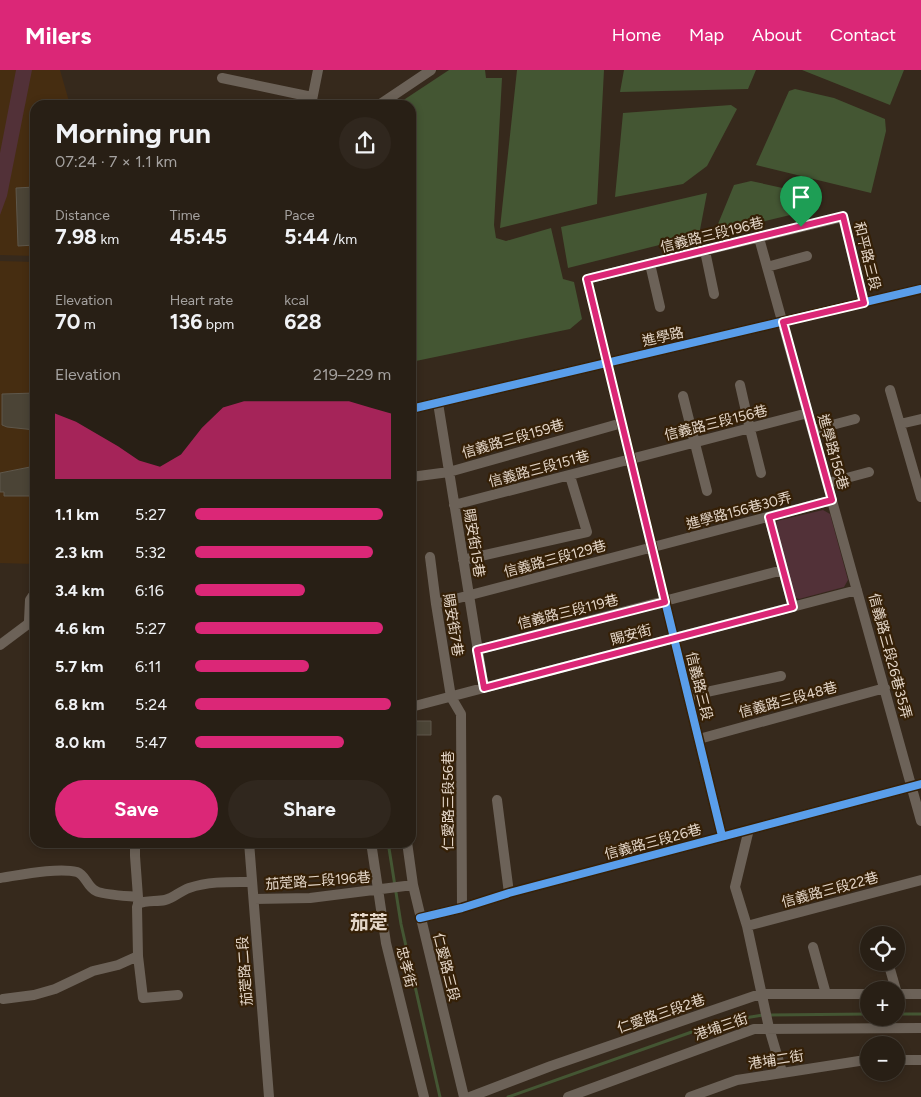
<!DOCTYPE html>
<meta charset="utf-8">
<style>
body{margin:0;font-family:Figtree,"Noto Sans TC",sans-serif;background:#30271e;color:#f1f3f6;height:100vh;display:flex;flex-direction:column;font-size:19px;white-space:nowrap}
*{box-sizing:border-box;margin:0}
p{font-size:16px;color:#a5a2a0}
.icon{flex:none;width:28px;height:28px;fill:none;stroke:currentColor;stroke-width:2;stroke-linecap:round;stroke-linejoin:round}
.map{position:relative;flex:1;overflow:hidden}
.sheet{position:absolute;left:30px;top:30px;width:386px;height:748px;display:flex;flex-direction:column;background:#281f15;border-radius:15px;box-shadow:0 2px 8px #0003,0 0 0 1px #443d34}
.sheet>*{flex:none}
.fabs{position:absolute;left:860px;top:856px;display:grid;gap:10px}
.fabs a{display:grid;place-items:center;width:45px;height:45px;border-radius:50%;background:#281f15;box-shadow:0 2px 8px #0003,0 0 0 1px #443d34;font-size:25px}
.pin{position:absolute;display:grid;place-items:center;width:42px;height:42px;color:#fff;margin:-51px -21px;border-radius:50% 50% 50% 0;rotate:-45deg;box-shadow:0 0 5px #0007}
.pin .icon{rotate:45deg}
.round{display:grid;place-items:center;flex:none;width:52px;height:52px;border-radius:26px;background:#30271e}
.summary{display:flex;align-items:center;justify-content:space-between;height:85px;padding:0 25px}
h1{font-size:28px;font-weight:700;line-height:38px}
.metrics{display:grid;grid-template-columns:repeat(3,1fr);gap:8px;height:85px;padding:5px 25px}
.metrics div{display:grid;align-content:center}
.metrics b{font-size:21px;font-weight:700}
.metrics small{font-size:14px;font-weight:400}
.metrics p{font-size:14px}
.chart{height:140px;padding:10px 25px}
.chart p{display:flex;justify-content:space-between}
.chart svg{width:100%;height:90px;margin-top:5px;fill:#db2777;opacity:.7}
.cta{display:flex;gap:10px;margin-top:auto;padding:10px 25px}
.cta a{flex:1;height:58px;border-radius:30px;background:#db2777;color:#fff;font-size:20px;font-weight:700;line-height:58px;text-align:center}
.cta a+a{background:#30271e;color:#f1f3f6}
ul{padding:0 25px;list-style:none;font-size:16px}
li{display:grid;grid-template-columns:80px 60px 1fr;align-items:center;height:38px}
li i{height:12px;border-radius:6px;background:#db2777}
header{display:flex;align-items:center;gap:30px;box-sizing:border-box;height:70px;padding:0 25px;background:#db2777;color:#fff}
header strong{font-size:24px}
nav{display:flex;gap:28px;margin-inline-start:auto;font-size:18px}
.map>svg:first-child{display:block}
.built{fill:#462d11}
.green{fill:#523138}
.water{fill:#445633}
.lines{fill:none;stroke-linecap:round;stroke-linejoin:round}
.stream{stroke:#445633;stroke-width:3}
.building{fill:#4b4436;stroke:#5e574b}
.minor{stroke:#6c6258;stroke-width:10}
.cycleway-casing{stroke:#352007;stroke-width:11}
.cycleway{stroke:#5a9eea;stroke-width:8}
.route-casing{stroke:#fff;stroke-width:10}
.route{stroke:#db2777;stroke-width:6}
.labels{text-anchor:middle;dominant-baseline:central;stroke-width:4.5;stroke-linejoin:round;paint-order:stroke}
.street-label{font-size:14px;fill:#e4d6c8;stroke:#352007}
.district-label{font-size:19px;font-weight:bold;fill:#e4d6c8;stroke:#352007}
</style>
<header>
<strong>Milers</strong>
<nav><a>Home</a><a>Map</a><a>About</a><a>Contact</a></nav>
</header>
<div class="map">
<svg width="921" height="1027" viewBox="0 0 921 1027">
<rect width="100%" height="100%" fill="#36291c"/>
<path class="built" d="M0 0H60L70 35H35V186L0 185Z
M0 191 35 192V494L0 493Z"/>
<path class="green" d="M16 0H32L7 126 0 145V83Z
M823 440 830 444 848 510 844 517 799 529 793 527 775 458 777 451Z"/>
<path class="water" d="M449 0H485L486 8H502L494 155 496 168 506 171 551 158 563 209 574 212 582 249 570 259 411 292V35H396Z
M517 0H604L597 134 500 158Z
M624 0H756L748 19 620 22Z
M802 0H904L890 35Z
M795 19 834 28 885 49 886 61 871 123 756 95 789 21Z
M731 35 737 39 707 96 683 114 615 127 623 43Z
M751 111 819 126 816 133 807 141 724 161 718 154 734 115Z
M707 123 699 165 568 198 561 157Z"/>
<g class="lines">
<path class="stream" d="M388 772 401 854 440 1027
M896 944H921
M769 945 869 944
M508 1027 720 952 763 945"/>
</g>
<path class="building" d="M35 117V175L18 176 16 118Z
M35 323V360L7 357 2 355V324Z
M35 396V426H4V422H0V403Z
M411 651H431V665H411Z"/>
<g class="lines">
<path class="minor" d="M222 8 312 27
M311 35 318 0
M379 35 431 0
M759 168 921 751
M705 181 714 224
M650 194 660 237
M767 197 807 186
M740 315 750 359 761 403
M890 320 921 427
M683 326 707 421
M438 333 484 618
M411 339 921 219
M900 354 921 349
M813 360 855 349
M411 407 449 402 622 353
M828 413 869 402
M454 435 808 343
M769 447 793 537
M430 487 436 534 451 627 461 644 462 838
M463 490 587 462 570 406
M436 534 832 430
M0 575 28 554 29 551 30 530 32 527 35 525
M477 580 783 500
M688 626 781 606
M411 637 857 520
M699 669 885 618
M497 730 509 823
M749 759 735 817 747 856 769 958 782 1002
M722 766 587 209 843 147 864 233
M135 772V786L138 827
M249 772 269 1027
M371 772 386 873 424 1027
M407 772 413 815 464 1027
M0 808C20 805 58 797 77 802 86 805 87 817 96 821 103 825 128 826 138 827V834
M254 829 310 828 413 815
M420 848 462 838 509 823 921 714
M747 856 921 810
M879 861 880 865
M813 877 826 924
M138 886 143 928 178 925
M888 892 896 920
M896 924H921
M3 929 34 925 55 919 93 901 118 895 138 886 137 837 138 834C146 830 156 832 165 830 174 828 180 821 189 818 209 811 231 812 252 812
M896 990H921
M470 1027 551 996 760 924H869
M568 1027 754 959 921 958
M690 1027 737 1010 859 991H869"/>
<g class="cycleway-casing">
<path id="cycleway" d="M587 209 722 766
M411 339 921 219
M420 848 462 838 509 823 921 714"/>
</g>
<use href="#cycleway" class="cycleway"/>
</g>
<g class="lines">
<g class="route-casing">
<path id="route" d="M843 146 864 233 783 252 832 430 769 447 793 537 484 618 477 580 665 532 587 209Z"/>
</g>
<use href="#route" class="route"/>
</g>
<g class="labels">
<g class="street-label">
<text transform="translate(712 165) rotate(-14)">信義路三段196巷</text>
<text transform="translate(867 186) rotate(76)">和平路三段</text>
<text transform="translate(663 267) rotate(-13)">進學路</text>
<text transform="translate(716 353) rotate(-14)">信義路三段156巷</text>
<text transform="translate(513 369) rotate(-16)">信義路三段159巷</text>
<text transform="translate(833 382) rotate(74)">進學路156巷</text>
<text transform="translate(539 399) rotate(-15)">信義路三段151巷</text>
<text transform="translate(739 441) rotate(-15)">進學路156巷30弄</text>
<text transform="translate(474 473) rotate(81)">賜安街15巷</text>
<text transform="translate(555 489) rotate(-15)">信義路三段129巷</text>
<text transform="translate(568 542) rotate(-14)">信義路三段119巷</text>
<text transform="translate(453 555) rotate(81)">賜安街7巷</text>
<text transform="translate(631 565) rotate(-15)">賜安街</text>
<text transform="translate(890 586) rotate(75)">信義路三段26巷35弄</text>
<text transform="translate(699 616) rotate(76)">信義路三段</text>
<text transform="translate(788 630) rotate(-15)">信義路三段48巷</text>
<text transform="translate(448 731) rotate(-90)">仁愛路三段56巷</text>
<text transform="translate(653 772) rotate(-15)">信義路三段26巷</text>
<text transform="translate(318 811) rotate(-4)">茄萣路二段196巷</text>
<text transform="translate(830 820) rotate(-15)">信義路三段22巷</text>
<text transform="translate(406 897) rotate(76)">忠孝街</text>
<text transform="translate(446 897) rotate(76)">仁愛路三段</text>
<text transform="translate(245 901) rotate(-94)">茄萣路二段</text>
<text transform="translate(661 944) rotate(-19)">仁愛路三段2巷</text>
<text transform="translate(721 957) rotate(-19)">港埔三街</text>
<text transform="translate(776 990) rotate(-9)">港埔二街</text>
</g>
<g class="district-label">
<text x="369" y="852">茄萣</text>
</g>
</g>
</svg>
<div class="fabs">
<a><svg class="icon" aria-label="locate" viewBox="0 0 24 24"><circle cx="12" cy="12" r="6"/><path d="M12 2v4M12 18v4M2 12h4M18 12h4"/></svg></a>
<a>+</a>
<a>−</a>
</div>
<div class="pin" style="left:801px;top:157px;background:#1e9e55"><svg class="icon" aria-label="arrive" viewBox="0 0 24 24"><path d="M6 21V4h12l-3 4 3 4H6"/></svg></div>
<section class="sheet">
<div class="summary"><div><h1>Morning run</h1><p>07:24 · 7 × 1.1 km</p></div><a class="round"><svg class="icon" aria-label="share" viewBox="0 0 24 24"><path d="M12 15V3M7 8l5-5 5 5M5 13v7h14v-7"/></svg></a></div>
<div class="metrics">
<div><p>Distance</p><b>7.98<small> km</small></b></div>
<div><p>Time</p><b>45:45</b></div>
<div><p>Pace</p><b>5:44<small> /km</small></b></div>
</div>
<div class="metrics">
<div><p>Elevation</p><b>70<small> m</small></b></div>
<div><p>Heart rate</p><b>136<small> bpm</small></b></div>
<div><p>kcal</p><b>628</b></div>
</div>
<div class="chart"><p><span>Elevation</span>219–229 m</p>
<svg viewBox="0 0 160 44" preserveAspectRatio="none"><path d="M0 44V12L10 16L20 22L30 28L40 35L50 38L60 32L70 19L80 9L90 6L100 6L110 6L120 6L130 6L140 6L150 9L160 12V44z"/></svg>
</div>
<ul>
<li><b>1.1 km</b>5:27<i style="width:96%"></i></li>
<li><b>2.3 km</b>5:32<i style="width:91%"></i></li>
<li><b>3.4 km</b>6:16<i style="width:56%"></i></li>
<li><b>4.6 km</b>5:27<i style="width:96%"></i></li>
<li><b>5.7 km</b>6:11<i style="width:58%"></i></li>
<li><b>6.8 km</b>5:24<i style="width:100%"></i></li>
<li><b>8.0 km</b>5:47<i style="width:76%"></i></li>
</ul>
<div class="cta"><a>Save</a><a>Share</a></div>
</section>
</div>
